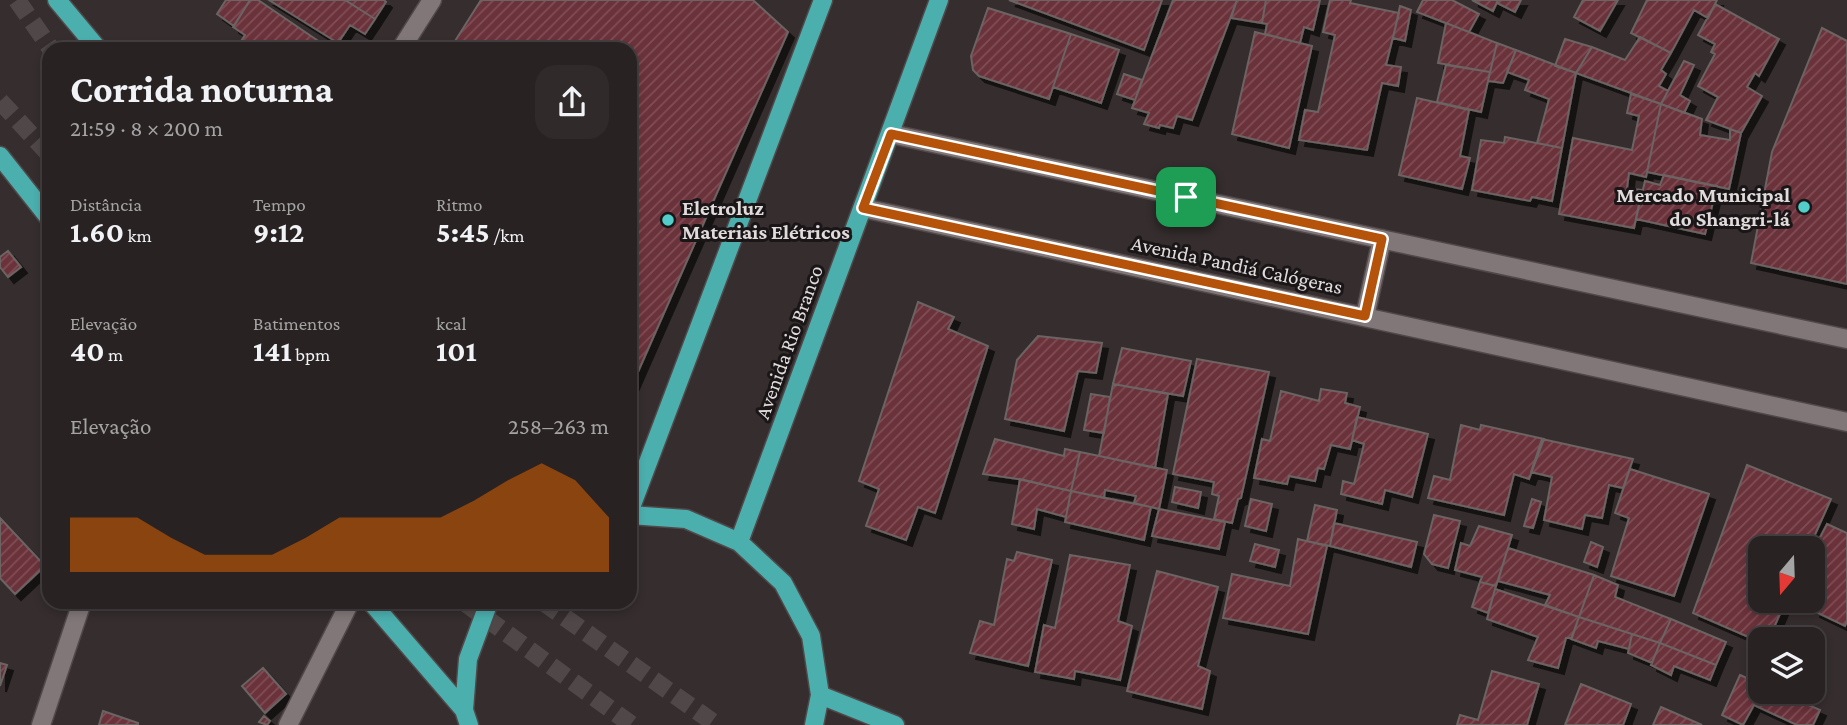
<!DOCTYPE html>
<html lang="pt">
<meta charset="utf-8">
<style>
body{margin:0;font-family:"Crimson Pro",serif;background:#302a2a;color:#f1f3f6;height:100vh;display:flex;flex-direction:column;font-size:26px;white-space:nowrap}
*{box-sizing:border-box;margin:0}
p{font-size:23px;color:#a5a4a5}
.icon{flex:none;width:38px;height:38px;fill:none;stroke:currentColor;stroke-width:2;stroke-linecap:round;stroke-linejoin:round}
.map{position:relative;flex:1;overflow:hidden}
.details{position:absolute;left:42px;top:42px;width:595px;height:567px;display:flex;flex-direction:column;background:#282222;border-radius:21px;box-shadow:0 4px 10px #0003,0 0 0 2px #443f40}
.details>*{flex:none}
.needle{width:46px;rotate:199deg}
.controls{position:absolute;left:1748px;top:536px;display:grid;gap:14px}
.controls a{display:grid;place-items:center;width:77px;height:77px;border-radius:14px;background:#282222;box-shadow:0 4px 10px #0003,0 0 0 2px #443f40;font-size:35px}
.pin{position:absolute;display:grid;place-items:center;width:60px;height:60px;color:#fff;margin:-30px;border-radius:14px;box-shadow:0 4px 10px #0006}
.round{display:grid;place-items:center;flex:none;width:74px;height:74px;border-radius:21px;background:#302a2a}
.overview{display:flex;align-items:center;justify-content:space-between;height:119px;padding:0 28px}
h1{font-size:38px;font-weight:700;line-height:52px}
.stats{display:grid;grid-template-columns:repeat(3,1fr);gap:10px;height:119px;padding:7px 28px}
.stats div{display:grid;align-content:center}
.stats b{font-size:30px;font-weight:700}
.stats small{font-size:19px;font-weight:400}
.stats p{font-size:19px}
.chart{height:196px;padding:14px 28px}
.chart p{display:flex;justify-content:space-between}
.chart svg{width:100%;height:126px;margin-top:7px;fill:#b45309;opacity:.7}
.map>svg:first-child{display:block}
.building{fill:url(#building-hatch);stroke:#6c6363;stroke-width:2;filter:url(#shadow)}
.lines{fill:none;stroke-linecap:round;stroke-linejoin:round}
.major-tunnel{stroke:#4f4748;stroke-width:18;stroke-dasharray:18 9;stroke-linecap:butt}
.minor-casing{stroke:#504849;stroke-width:21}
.major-casing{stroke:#504849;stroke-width:21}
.minor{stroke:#817778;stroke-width:18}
.major{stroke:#4bafae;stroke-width:18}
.route-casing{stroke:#fff;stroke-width:14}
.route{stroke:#b45309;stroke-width:9}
.poi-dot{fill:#53cdca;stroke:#1a1617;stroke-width:2.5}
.labels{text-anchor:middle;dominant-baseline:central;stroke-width:6;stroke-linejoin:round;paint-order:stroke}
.poi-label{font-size:21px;font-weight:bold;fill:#e1dbdc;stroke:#1a1617;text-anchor:end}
.street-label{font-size:21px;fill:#e1dbdc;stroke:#1a1617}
</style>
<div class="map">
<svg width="1847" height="725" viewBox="0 0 1847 725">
<defs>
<pattern id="building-hatch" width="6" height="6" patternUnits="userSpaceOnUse" patternTransform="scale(1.75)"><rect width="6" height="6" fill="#6b313a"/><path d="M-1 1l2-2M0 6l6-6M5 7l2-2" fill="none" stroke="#804e56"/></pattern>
<filter id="shadow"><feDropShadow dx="6" dy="6" stdDeviation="0" flood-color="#0009"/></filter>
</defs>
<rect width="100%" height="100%" fill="#352d2e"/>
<path class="building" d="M226 0H250L234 26 217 14Z
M250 0H258L330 49H236L245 35 233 27Z
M269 0H345L375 19 365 34 350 25 338 43Z
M345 0H384L386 2 375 19Z
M481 0H753L788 32 630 390V49H450Z
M1009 0H1162L1144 50Z
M1173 0H1237L1192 120 1177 116 1173 128 1160 125 1159 128 1144 124 1149 113 1132 108Z
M1237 0H1266L1262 23 1231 18Z
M1266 0H1320L1313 30 1304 27 1300 43 1265 34 1267 24 1262 23Z
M1330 0H1351L1350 3 1399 13 1386 65 1401 67 1398 86 1382 83 1367 150 1299 140 1305 110 1318 112 1335 35 1323 32Z
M1423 0H1452L1479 14 1469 32 1417 12Z
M1472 0H1498L1493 11Z
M1498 0H1521L1515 12 1497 3Z
M1583 0H1618L1600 31 1574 17Z
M1647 0H1717L1708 18 1694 10 1671 53 1631 33Z
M1715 4 1779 39 1759 76 1755 73 1747 87 1762 96 1741 133 1706 120 1718 97 1698 86 1715 54 1711 52 1715 44 1698 35Z
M1400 6 1411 10 1405 41 1393 38Z
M988 8 1071 34 1049 99 979 76 973 70 971 56Z
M1446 23 1497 43 1490 72 1438 63Z
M1822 28 1847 41V284L1751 263 1772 152Z
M1255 32 1312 46 1289 148 1232 134Z
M1071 34 1119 50 1101 103 1053 87Z
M1640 37 1671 53 1661 70 1666 74 1659 86 1668 91 1661 104 1576 73 1592 47 1625 60Z
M1565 39 1592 47 1576 73 1555 66Z
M1497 43 1516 50 1503 83 1488 81Z
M1516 50 1576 73 1562 148 1537 143 1549 99 1525 90 1529 80 1507 72Z
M1684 61 1694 65 1680 95 1690 101 1684 113 1661 104Z
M1446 65 1490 72 1481 112 1437 102Z
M1124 74 1142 80 1135 100 1117 94Z
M1631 94 1661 104 1646 177 1629 173 1627 188 1642 190 1634 228 1559 214 1573 138 1632 150 1639 116 1627 113Z
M1417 98 1469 110 1460 156 1470 158 1462 189 1399 175Z
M1661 104 1702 119 1700 135 1730 140V129L1741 133 1729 189 1647 172Z
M1505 137 1562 148 1552 201 1532 197 1530 201 1472 190 1481 140 1504 143Z
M1664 175 1717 186 1705 234 1636 219 1645 181 1660 185Z
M8 251 21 267 8 277 0 267V257Z
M918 302 954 317 948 329 988 346 935 513 918 507 906 540 866 526 879 489 859 481Z
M1038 336 1102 343 1096 373 1078 371 1064 431 1005 419 1017 360Z
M1122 348 1191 361 1183 396 1113 384Z
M1197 359 1269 372 1241 498 1238 499 1232 523 1214 519 1219 496 1212 494 1214 482 1173 474Z
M1113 384 1168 394 1155 468 1099 456Z
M1321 389 1347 393 1345 403 1360 407 1350 449 1331 445 1324 469 1318 468 1315 481 1289 476 1287 484 1254 478 1262 439 1270 441 1281 391 1319 401Z
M1091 394 1110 397 1104 433 1084 430Z
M1357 417 1428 434 1412 497 1385 490 1382 504 1341 494 1343 481 1354 484 1364 444 1352 440Z
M1461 425 1480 430 1481 425 1544 439 1529 479 1514 474 1504 515 1428 498 1434 476 1450 480Z
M995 439 1064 456 1065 449 1080 452 1071 491 1018 479 983 474Z
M1542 439 1633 459 1623 488 1609 485 1602 518 1585 515 1582 529 1544 520 1552 477 1531 472Z
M1080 452 1167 470 1159 509 1134 503 1136 496 1105 490 1104 498 1071 491Z
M1747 465 1831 499 1809 548H1760V600H1786L1769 639H1760V642L1693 613Z
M1630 469 1709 494 1674 596 1611 576 1629 518 1615 513Z
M1020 479 1071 491 1066 517 1037 509 1034 529 1012 524Z
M1175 487 1201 492 1198 508 1172 502Z
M1071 491 1151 507 1144 540 1065 522Z
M1251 499 1272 504 1266 531 1245 526Z
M1532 499 1541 502 1533 528 1524 526Z
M1315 505 1337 510 1330 546 1307 541Z
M1159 509 1225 522 1219 549 1152 536Z
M1434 515 1460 521 1448 568 1432 564 1424 554Z
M0 518 45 566 15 594 0 578Z
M1334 523 1417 542 1411 567 1330 546Z
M1827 524 1847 533V621L1845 626 1814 611 1820 601 1817 599 1819 590 1813 587V551Z
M1479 526 1512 535 1496 586 1480 582 1482 577 1455 570 1461 543 1470 546Z
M1298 539 1327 546 1308 634 1223 618 1232 574 1290 586Z
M1591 542 1603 547 1597 567 1584 562Z
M1255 544 1279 550 1275 567 1250 561Z
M1508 548 1594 575 1579 617 1545 605 1550 595 1498 581Z
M1017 552 1052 560 1028 666 970 653 980 621 994 625 1007 559 1014 561Z
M1070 555 1130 565 1118 621 1132 626 1120 680 1075 671 1074 679 1035 672 1044 625 1055 628Z
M1157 571 1218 587 1198 666 1210 671 1202 709 1127 691Z
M1594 575 1618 585 1615 597 1671 619 1660 643 1579 617Z
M1480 582 1496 586 1488 613 1472 607Z
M1495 589 1579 617 1572 638H1566L1558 668 1528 660 1538 637 1487 619Z
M1579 617 1632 634 1629 649 1598 641 1596 648 1571 639Z
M1671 619 1726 642 1716 665 1660 643Z
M1632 634 1660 643 1652 663 1628 653Z
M1660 643 1716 665 1710 680 1674 666 1671 675 1651 665Z
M0 663 7 665 0 686Z
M263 668 286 694 265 713 242 686Z
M1492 671 1539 684 1527 725H1457L1460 715 1478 720Z
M1740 675 1760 684V691H1777L1820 710 1813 725H1797L1754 705 1743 725 1722 715Z
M1581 684 1631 704 1623 725H1565Z
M1661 707 1702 725H1653Z
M103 711 138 723V725H99Z
M264 716 270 721 267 725 259 722Z"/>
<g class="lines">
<path class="major-tunnel" d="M17 0 51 49
M0 101 49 154
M464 602 632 725
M543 602 717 725"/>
<g class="minor-casing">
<path id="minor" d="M401 49 432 0
M891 134 1847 339
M863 208 1847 422
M1365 316 1382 239
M41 725 82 602
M288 725 350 602"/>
</g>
<g class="major-casing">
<path id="major" d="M57 0 98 49
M0 156 49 218
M630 510 823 0
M630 515 686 519 739 542 783 583 811 636 820 695 814 725
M739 542 939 0
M371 602 464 710
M820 695 895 725
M469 725 464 710 468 659 489 602"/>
</g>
<use href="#minor" class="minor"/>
<use href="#major" class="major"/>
</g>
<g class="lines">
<g class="route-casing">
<path id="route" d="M891 134 1382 239 1365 316 863 208Z"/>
</g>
<use href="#route" class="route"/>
</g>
<g class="poi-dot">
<circle cx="1804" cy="207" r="7"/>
<circle cx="668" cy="220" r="7"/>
</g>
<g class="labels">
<g class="poi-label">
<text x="1790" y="195">Mercado Municipal<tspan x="1790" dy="24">do Shangri-lá</tspan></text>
<text x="682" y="208" text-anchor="start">Eletroluz<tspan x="682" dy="24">Materiais Elétricos</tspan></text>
</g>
<g class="street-label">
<text transform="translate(1237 265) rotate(12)">Avenida Pandiá Calógeras</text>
<text transform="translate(789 342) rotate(-70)">Avenida Rio Branco</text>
</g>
</g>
</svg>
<div class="controls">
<a><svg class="needle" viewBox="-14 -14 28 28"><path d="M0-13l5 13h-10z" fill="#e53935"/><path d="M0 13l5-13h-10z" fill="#a5a4a5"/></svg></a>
<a><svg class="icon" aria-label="layers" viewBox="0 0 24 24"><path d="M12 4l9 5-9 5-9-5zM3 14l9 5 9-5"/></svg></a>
</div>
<div class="pin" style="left:1186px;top:197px;background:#1e9e55"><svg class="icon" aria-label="arrive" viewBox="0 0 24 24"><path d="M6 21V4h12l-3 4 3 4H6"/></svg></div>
<section class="details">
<div class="overview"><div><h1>Corrida noturna</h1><p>21:59 · 8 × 200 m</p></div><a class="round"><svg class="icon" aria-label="share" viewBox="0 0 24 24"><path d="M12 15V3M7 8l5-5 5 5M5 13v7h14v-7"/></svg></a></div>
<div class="stats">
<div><p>Distância</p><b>1.60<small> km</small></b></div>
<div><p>Tempo</p><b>9:12</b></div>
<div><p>Ritmo</p><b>5:45<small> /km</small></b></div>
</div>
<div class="stats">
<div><p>Elevação</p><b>40<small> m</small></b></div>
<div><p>Batimentos</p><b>141<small> bpm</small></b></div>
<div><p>kcal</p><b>101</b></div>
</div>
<div class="chart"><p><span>Elevação</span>258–263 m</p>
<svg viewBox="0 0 160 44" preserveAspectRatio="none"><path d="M0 44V25L10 25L20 25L30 32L40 38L50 38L60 38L70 32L80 25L90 25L100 25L110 25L120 19L130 12L140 6L150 12L160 25V44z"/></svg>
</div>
</section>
</div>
